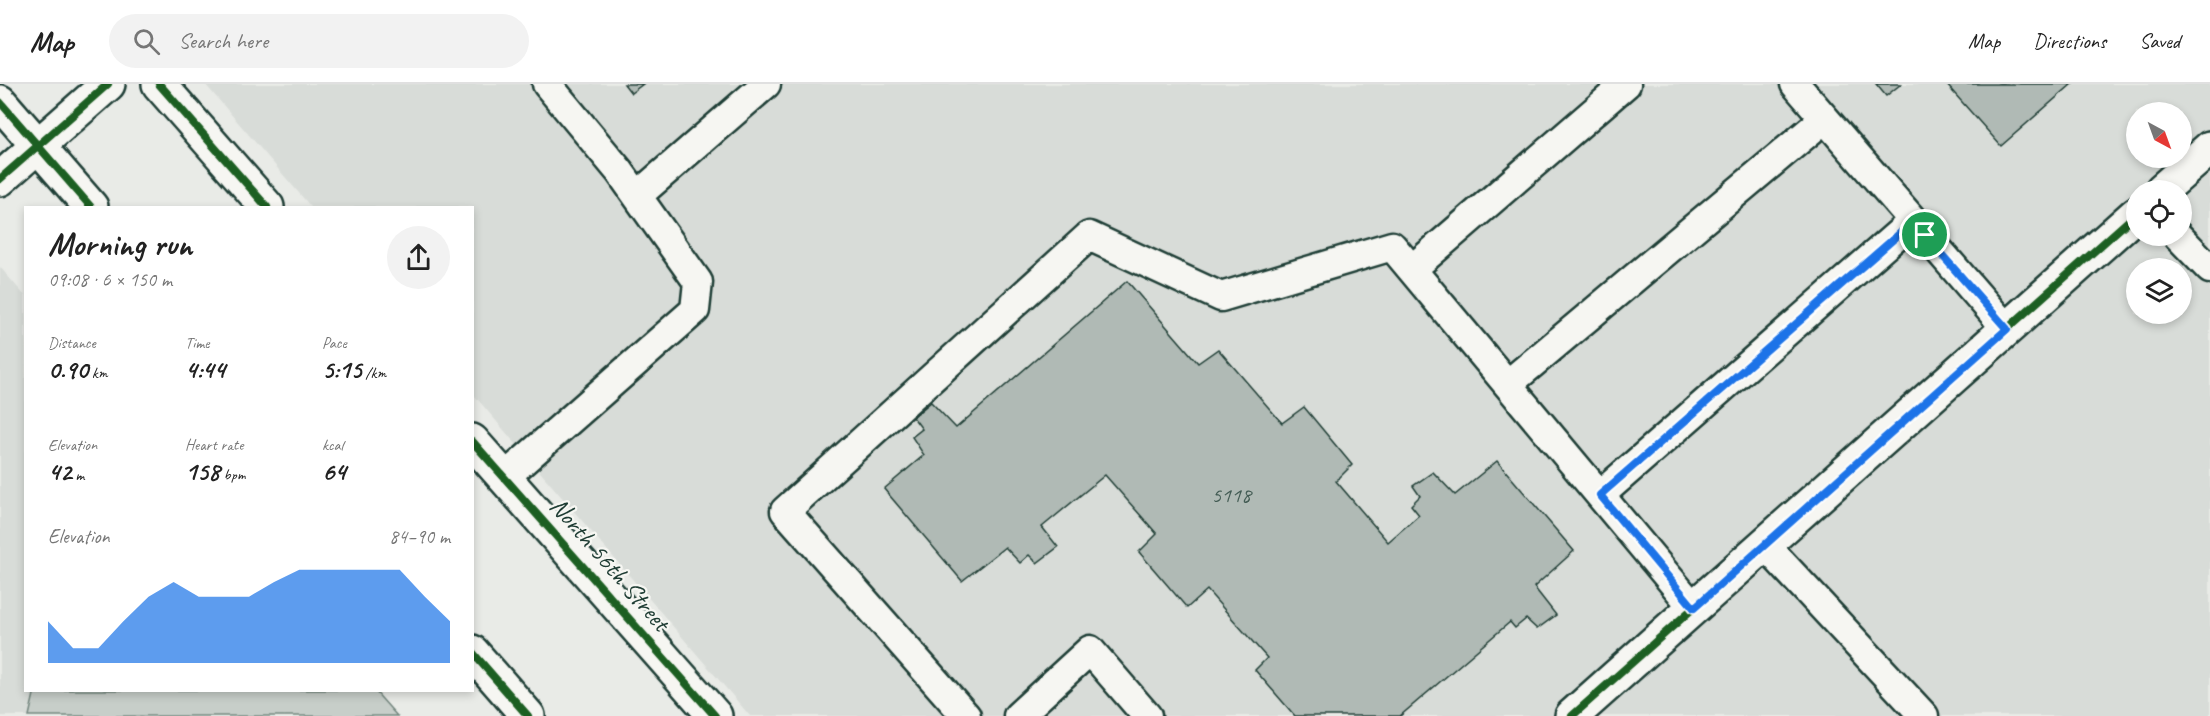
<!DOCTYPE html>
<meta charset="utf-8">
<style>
body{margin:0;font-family:Caveat,sans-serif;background:#f2f2f2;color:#222;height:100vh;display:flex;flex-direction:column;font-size:22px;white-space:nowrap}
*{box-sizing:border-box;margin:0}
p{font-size:20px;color:#767676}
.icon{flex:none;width:33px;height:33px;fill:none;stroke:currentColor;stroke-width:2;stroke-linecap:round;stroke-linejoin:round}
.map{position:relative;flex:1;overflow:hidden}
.drawer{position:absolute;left:24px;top:122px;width:450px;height:486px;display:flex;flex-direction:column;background:#fff;border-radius:0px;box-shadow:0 3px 9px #0003}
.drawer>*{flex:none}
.needle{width:39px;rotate:139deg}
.fabs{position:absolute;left:2126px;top:18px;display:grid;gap:12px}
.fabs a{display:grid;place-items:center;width:66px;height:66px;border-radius:50%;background:#fff;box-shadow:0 3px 9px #0003;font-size:30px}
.pin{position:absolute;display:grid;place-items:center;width:51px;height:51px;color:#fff;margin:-26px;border:3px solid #fff;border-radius:50%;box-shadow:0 2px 6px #0007}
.round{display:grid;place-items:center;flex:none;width:63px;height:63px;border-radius:32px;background:#f2f2f2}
.headline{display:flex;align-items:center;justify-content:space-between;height:102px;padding:0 24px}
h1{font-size:33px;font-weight:600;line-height:45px}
.metrics{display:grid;grid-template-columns:repeat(3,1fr);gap:9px;height:102px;padding:6px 24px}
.metrics div{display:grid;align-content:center}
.metrics b{font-size:26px;font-weight:600}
.metrics small{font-size:16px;font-weight:400}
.metrics p{font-size:16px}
.chart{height:168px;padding:12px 24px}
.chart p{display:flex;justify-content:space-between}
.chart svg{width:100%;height:108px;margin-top:6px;fill:#1a73e8;opacity:.7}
header{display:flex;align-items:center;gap:36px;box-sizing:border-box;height:84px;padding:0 30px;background:#fff;border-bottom:2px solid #e0e0e0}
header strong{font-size:28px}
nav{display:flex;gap:33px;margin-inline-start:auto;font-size:21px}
.search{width:420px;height:54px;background:#f2f2f2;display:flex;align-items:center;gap:15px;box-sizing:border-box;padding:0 21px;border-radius:33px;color:#767676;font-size:22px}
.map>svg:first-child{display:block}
.built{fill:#d8dcd8;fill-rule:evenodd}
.green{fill:#c7cec9;stroke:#73867e;stroke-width:1.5}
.building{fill:#b0bab5;stroke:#1f3d34;stroke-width:1.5}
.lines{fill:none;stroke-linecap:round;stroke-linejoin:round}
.lane-casing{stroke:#1f3d34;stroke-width:33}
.street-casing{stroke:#1f3d34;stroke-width:38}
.primary-casing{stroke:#1f3d34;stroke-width:38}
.lane{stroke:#f6f6f2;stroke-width:28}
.street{stroke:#f6f6f2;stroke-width:33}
.primary{stroke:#f6f6f2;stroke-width:33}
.cycleway-casing{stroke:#f6f6f2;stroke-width:11}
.cycleway{stroke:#1b5e20;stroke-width:8}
.route-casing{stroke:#fff;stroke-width:12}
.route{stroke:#1a73e8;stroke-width:8}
.labels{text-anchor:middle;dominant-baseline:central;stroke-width:4.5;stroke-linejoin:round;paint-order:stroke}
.number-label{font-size:22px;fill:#435c54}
.street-label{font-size:26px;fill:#1f3d34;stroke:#f6f6f2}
</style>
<header>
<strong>Map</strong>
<div class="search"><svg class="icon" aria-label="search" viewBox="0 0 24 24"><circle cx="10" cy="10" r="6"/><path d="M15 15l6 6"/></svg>Search here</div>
<nav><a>Map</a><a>Directions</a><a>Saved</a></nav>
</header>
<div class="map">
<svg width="2210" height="632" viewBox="0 0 2210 632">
<rect width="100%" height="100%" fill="#e9ebe7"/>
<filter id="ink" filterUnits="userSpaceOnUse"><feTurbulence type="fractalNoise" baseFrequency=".0167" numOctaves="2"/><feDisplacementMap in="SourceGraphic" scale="12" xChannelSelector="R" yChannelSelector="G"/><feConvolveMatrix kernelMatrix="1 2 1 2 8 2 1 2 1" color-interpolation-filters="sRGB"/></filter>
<g filter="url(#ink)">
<path class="built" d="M205 0H2210V632H750L473 310 472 123H311ZM2136 28H2181V74H2136ZM2136 106H2181V152H2136ZM2136 184H2181V230H2136Z
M0 183 25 212 26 606H35L29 632H0Z"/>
<path class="green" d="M35 606H374L397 632H29Z"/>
<path class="building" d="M624 0H643L631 9Z
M1876 0H1901L1886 12Z
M1946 0H2072L2001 62Z
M1127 197 1198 279 1218 265 1282 339 1304 323 1352 381 1336 397 1388 458 1419 431 1411 421 1420 412 1413 402 1433 388 1455 411 1497 377 1574 467 1534 503 1556 531 1537 545 1526 535 1515 544 1510 538 1400 632H1295L1255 586 1267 574 1207 506 1187 524 1139 468 1157 450 1105 391 1042 443 1058 463 1037 479 1029 471 1020 479 1005 463 962 497 884 405 924 371 912 353 922 345 913 333 931 318 956 344Z"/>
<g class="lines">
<g class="lane-casing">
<path id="lane" d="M1795 0 2007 245
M637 112 766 0
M2178 152 2210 185
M1412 185 1626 0
M1508 300 1824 35
M505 393 695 226 698 198 620 88 547 0
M1600 411 1913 137
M1765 461 1924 632
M966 632 785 427 1089 152 1221 213 1392 162 1694 524
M1018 632 1090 566 1147 632"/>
</g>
<g class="street-casing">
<path id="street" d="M0 95 108 0
M2162 106 2210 64
M1572 632 2136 130"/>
</g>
<g class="primary-casing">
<path id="primary" d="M159 0 267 123
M0 18 91 123
M472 357 715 632
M472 568 528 632"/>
</g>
<use href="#lane" class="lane"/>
<use href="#street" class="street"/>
<use href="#primary" class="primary"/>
<g class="cycleway-casing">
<path id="cycleway" d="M159 0 267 123
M0 18 91 123
M0 95 108 0
M472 357 715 632
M472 568 528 632
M1572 632 2136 130"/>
</g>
<use href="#cycleway" class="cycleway"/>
</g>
</g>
<g class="lines" filter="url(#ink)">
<g class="route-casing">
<path id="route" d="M1913 138 2007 245 1694 524 1600 411Z"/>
</g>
<use href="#route" class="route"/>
</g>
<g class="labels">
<g class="number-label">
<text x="1231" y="411">5118</text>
</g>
<g class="street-label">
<text transform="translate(610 480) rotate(49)">North 56th Street</text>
</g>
</g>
</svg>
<div class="fabs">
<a><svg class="needle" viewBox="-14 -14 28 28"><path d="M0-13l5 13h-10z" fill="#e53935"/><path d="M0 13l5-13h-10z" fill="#767676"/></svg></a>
<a><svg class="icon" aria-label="locate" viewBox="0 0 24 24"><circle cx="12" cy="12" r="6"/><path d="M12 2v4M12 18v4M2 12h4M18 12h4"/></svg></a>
<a><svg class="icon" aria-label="layers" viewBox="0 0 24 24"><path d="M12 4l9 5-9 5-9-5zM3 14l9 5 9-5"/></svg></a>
</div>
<div class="pin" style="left:1925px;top:151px;background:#1e9e55"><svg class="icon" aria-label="arrive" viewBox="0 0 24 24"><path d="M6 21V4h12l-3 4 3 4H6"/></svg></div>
<section class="drawer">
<div class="headline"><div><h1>Morning run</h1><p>09:08 · 6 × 150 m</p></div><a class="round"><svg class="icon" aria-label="share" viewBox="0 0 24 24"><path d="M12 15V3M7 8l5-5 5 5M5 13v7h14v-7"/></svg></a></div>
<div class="metrics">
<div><p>Distance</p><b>0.90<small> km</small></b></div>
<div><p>Time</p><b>4:44</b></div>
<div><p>Pace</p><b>5:15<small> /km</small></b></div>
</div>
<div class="metrics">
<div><p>Elevation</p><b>42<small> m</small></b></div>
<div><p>Heart rate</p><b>158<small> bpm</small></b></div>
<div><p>kcal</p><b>64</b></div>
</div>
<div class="chart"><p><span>Elevation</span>84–90 m</p>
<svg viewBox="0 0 160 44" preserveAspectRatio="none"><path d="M0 44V27L10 38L20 38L30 27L40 17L50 11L60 17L70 17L80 17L90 11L100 6L110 6L120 6L130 6L140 6L150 17L160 27V44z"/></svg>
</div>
</section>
</div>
